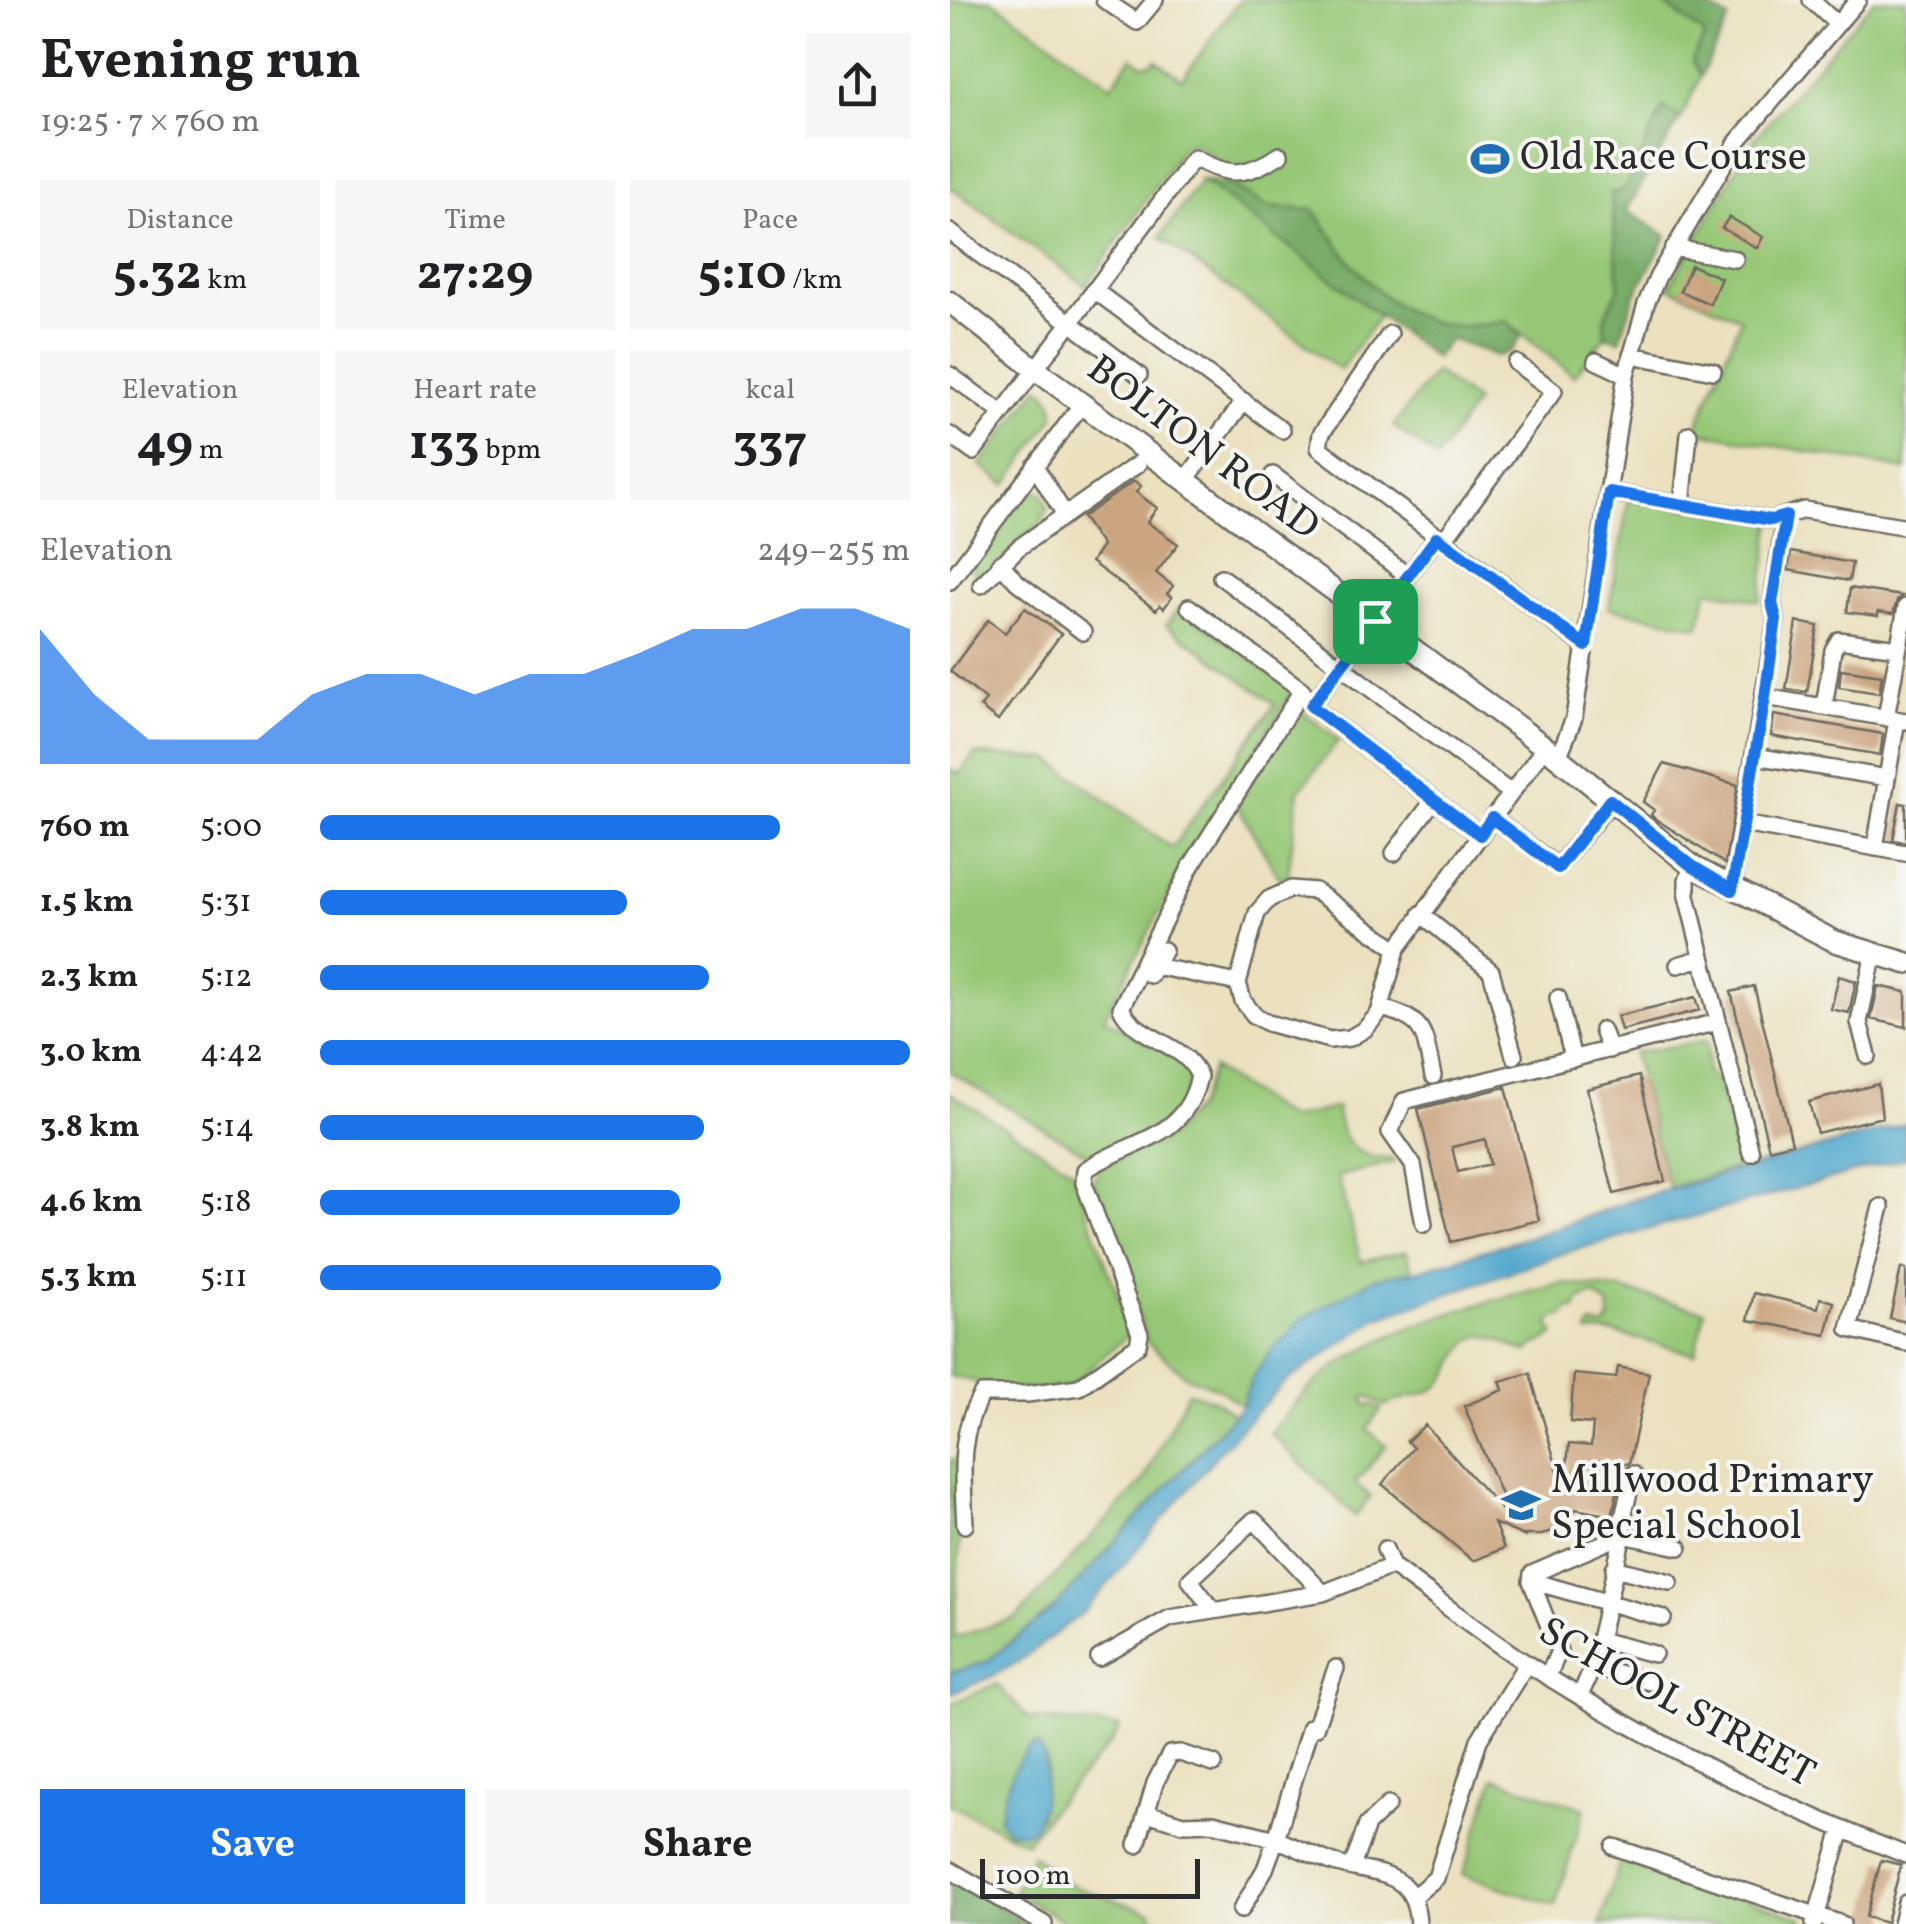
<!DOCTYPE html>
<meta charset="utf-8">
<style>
body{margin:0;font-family:Vollkorn,serif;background:#f6f6f6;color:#202124;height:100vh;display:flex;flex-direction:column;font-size:38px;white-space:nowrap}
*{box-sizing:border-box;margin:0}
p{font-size:32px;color:#757577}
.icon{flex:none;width:55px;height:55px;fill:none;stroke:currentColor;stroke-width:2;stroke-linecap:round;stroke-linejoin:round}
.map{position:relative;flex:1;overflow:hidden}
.panel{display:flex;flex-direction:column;background:#fff;width:950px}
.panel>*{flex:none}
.scale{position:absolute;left:30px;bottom:25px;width:220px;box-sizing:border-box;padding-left:10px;border:5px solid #2b2b2b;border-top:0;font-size:28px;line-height:35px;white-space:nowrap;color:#2b2b2b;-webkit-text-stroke:8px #f6f6f2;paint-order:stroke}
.pin{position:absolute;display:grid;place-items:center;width:85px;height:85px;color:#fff;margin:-42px;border-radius:20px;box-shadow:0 5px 15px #0006}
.round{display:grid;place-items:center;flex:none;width:105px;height:105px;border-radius:0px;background:#f6f6f6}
.headline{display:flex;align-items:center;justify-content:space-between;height:170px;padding:0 40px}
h1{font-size:55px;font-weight:700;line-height:75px}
.stats{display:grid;grid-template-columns:repeat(3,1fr);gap:15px;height:170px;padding:10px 40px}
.stats div{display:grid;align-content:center;border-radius:0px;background:#f6f6f6;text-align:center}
.stats b{font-size:50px;font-weight:700}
.stats small{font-size:28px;font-weight:400}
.stats p{font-size:28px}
.chart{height:280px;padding:20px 40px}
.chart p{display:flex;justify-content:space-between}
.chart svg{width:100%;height:180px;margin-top:10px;fill:#1a73e8;opacity:.7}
.primary-button{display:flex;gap:20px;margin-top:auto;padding:20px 40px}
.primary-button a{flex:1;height:115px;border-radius:0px;background:#1a73e8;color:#fff;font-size:40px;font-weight:700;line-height:115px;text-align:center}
.primary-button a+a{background:#f6f6f6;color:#202124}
ul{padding:0 40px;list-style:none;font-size:32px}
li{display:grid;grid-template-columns:160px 120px 1fr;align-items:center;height:75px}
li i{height:25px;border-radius:12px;background:#1a73e8}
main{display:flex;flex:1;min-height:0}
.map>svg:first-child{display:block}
.green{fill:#96c776;stroke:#607950;stroke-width:2.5;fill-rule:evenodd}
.forest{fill:#78ac67;stroke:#526c49;stroke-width:2.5}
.water{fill:#4ea6cb;stroke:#3c687b;stroke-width:2.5}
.building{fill:#cba580;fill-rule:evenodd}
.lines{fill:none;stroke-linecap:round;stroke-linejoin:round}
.minor-casing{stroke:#6e6b5f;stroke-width:20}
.major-casing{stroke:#6e6b5f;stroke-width:25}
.minor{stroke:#fff;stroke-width:15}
.major{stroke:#fff;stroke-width:20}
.route-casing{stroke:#fff;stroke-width:20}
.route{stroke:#1a73e8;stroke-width:12}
.labels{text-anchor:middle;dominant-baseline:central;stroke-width:8;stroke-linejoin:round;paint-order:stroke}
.poi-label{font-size:40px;fill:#2b2b2b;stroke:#f6f6f2;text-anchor:start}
.street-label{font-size:40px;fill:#2b2b2b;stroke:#f6f6f2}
</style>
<main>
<section class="panel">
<div class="headline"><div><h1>Evening run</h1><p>19:25 · 7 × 760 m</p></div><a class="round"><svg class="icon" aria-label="share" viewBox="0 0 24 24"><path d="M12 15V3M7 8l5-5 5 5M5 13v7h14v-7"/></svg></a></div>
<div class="stats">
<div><p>Distance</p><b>5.32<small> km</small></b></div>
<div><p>Time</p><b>27:29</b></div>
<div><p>Pace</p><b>5:10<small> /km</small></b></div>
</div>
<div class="stats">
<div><p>Elevation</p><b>49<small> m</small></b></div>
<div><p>Heart rate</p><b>133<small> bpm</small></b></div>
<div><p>kcal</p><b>337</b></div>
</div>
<div class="chart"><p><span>Elevation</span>249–255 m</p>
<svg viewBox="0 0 160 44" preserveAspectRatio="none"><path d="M0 44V11L10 27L20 38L30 38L40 38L50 27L60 22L70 22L80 27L90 22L100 22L110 17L120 11L130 11L140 6L150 6L160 11V44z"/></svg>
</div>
<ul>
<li><b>760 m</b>5:00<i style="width:78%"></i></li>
<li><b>1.5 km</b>5:31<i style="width:52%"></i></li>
<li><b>2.3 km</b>5:12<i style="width:66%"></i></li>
<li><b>3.0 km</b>4:42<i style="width:100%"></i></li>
<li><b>3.8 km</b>5:14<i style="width:65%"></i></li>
<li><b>4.6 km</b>5:18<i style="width:61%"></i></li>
<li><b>5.3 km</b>5:11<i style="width:68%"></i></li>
</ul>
<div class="primary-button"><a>Save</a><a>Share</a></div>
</section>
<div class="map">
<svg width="956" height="1924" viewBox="0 0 956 1924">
<rect width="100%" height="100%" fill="#f6f6f2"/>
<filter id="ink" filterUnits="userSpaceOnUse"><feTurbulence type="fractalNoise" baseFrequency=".01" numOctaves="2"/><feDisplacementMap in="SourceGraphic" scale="20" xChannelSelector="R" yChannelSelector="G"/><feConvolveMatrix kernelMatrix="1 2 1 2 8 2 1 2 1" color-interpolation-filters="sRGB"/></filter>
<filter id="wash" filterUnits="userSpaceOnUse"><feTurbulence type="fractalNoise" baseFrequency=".0048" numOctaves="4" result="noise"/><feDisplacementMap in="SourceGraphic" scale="40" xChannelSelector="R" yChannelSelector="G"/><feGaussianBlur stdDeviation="2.25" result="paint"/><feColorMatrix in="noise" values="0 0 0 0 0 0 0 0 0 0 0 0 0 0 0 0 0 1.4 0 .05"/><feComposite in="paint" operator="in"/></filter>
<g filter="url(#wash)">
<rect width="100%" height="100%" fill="#ebe1bf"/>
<path class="green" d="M0 0H42L161 86 182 57 192 65 202 64 206 60 232 79 290 0H709L755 35 742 61 751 76 731 118 713 108 675 189 661 193 669 288 654 319 655 336 624 376 556 321C541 323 525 327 510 326 439 323 400 263 364 210L319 207 277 183 284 172 243 143 233 147 136 286 0 187Z
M924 0H956V470L745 431 791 319 719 287 802 142Z
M252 180 430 315 390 370 210 237Z
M485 372 526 402 487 458 443 426Z
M89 387C100 396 105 402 104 417L56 485 30 465Z
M87 491 92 493 98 508 91 524 25 584 22 565C35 548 67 494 87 491Z
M679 497 822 520 810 601 758 590 749 627 659 608Z
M229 607 343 690 236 861 154 1018 235 1063 242 1076 229 1110 190 1138 138 1155 0 1072V769L9 774 24 754 99 759 222 848 325 704 216 625Z
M345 706 389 740 349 791 338 876 329 878 287 805Z
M758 1040 757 1072 768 1082 790 1167 719 1188 683 1053Z
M263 1068 339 1119 387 1107C389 1144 409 1159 443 1159L445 1162 388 1176 411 1262 457 1251 462 1272 425 1278 301 1380 292 1406 268 1388 236 1376 198 1343 143 1181 151 1166 217 1138 248 1106Z
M0 1093 122 1170 181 1332 118 1388 61 1390 0 1376Z
M610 1283 671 1290 755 1311 745 1354 661 1332 638 1333 641 1325 654 1327 660 1320 659 1306 644 1294 630 1300 625 1310 619 1307 615 1314 602 1319 600 1327 605 1334C596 1343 585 1341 577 1352 565 1348 553 1341 540 1337 511 1327 506 1376 486 1388 470 1398 451 1396 434 1406L418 1396 414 1398 416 1406 421 1404 431 1409 417 1429 436 1446 405 1483 421 1497 405 1516 320 1433C340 1410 359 1384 385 1367 452 1321 533 1303 610 1283Z
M238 1392 266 1401 283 1415 104 1608 36 1662 0 1673V1459L6 1460 11 1507 4 1638 66 1618 193 1481Z
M47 1684 78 1718 170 1727 162 1742 105 1805 76 1843 0 1805V1704ZM81 1746 98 1762 89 1818 49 1819 65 1767Z
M544 1778 635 1809 605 1905 513 1875Z
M83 1855 122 1886 202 1912V1916L227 1924H120L64 1893Z
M671 1858 853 1918 851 1924H650Z"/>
<path class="forest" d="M709 0H747L779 19 751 76 742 61 755 35Z
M713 108 731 118 676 211 717 236 684 296 670 340 655 336 654 319 669 288 661 193 675 189Z
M252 180 277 183 319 207 364 210C400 263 439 323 510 326 525 327 541 323 556 321L571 336 561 351 547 356 500 339 485 358Z
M0 1881 36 1898 75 1924H0Z"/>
<path class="water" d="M956 1124V1158L617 1252 428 1318 334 1383 272 1449 134 1612 68 1662 41 1677 0 1694V1673L36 1662 104 1608 292 1406 301 1380 318 1354 353 1318 425 1278 469 1270 589 1234 688 1198Z
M87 1744C103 1762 93 1811 82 1830L74 1833 57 1830 49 1819C54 1795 63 1756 87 1744Z"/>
<g id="blocks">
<path class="building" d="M779 217 813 237 807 248 772 228Z
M741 265 771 278 760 304 730 291Z
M184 481 191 486 186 492 207 508 197 522 228 544 206 573 223 586 217 594 222 597 214 608 210 605 206 610 141 562 152 546 132 517Z
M841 552 902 563 899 581 838 570Z
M900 588 952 596 947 601 943 614 928 612V616L897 612Z
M75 608 111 634 48 721 30 707 36 700 0 671 38 620 55 633Z
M847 622 868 626 857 692 836 689Z
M891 669 932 675 929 693 889 687Z
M824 715 933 734 930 755 821 736Z
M714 764 788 785 775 864 704 818 701 815 704 810 693 802Z
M950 803 956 804V842L943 840Z
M889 976 906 981 899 1013 881 1009Z
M804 986 842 1143 819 1149 781 992Z
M928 986 956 992V1027L921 1019Z
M746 997 750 1010 671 1030 667 1016Z
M689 1076 715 1181 664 1194 637 1089Z
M928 1084 932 1117 867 1133 859 1102Z
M556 1087 589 1220 501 1242 468 1109ZM535 1139 540 1164 508 1172 502 1147Z
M951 1268 956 1269V1322L940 1318Z
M804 1293 868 1308 870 1298 884 1302 876 1335 798 1320Z
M668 1367 699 1373 679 1464 649 1460 644 1483 668 1488 662 1516 626 1509 611 1527 592 1535H574L576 1537 544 1523 554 1548 523 1561 432 1484 463 1448 457 1441 475 1425 562 1521 514 1406 553 1390 550 1381 580 1373 614 1493 619 1444 641 1446 643 1424 620 1422 624 1374 666 1378Z
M931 1860 951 1865 936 1923 916 1917Z"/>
</g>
</g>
<g filter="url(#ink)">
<use href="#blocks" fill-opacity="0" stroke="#6e6b5f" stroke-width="2.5"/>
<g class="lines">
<g class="minor-casing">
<path id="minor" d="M154 0 187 22 205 0
M861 0 887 24
M0 232 189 375
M724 248 785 259
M144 290 332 430
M440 334 371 434 369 448 635 646
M681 355 763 371
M646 361 676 375
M0 375 52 413
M0 435 23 452 244 158C280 177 294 177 330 155
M85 466 115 515
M323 475 458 576
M235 481 294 401
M659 492 821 520 854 510 952 526
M732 505 739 434
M493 541 604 391 566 363
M50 563 67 582 133 632
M271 577 561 793
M0 581 132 404
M31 585 68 548 188 464
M239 607 352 690 361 706 530 835
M815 697 956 721
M361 706 487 537
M874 707 883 650 889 640 948 648
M936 718 956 607
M805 756 937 778
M608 758 624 718 676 375 696 304 708 276 787 142 908 0
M542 818 608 867 661 801
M793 824 955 853
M925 848 947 720
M444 853 484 800
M742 866 737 880V896L801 1153
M782 889 826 619 822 603 835 516
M471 914 541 971 564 1056
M447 949 365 891 341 889 319 899 307 913 288 983 293 1001 304 1015 318 1023 380 1040 400 1038 415 1029 429 1013 447 949 595 747
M728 965 752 958
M205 966 288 983
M200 975 214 950
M608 998 623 1059
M431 1008C478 1020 473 1032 483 1076
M652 1030 659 1050
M918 1056 909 1022 924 953
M931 1207 899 1329 956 1343
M474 1224 463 1165 440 1132 454 1101 768 1022
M15 1525C13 1478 7 1435 32 1394H77L129 1387 188 1345 190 1334 134 1183 135 1170C181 1139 236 1140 249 1076 234 1041 187 1041 171 1008L241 866 352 690
M435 1549 442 1566C488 1599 532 1635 579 1665 698 1741 824 1804 956 1855
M664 1568 720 1582
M581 1581 582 1574 673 1535V1518L683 1474
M581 1581 713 1618
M581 1581 609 1651 598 1676
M263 1610 240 1580 304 1520 373 1593
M649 1640 704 1654
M149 1658 220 1618 373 1593 442 1566
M643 1666 700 1682
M630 1696 643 1666 673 1535 729 1547
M360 1727 326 1839C345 1847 364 1856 384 1863 426 1876 465 1868 468 1924
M365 1728 386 1668
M197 1813 233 1824 263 1823 326 1839 315 1869 291 1910
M187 1845 205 1783 220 1754 230 1753 264 1764
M664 1847 892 1924
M402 1867 417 1825 438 1805
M0 1870 94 1924
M464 1896 486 1878 529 1740 577 1663
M864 1924 892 1830
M951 1924 956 1903"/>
</g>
<g class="major-casing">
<path id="major" d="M0 302 85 369 595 747 742 866 884 941 956 963"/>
</g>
<use href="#minor" class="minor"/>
<use href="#major" class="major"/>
</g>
</g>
<g class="lines" filter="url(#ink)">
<g class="route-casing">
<path id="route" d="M659 492 821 520 836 516 822 603 826 619 815 697 782 890 742 866 660 800 608 868 542 818 530 835 361 706 487 537 636 646Z"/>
</g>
<use href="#route" class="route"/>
</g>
<defs>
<g id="stadium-bare" transform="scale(3)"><path d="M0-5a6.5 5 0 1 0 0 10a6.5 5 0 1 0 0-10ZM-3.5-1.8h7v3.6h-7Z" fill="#1f6fb2" stroke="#f6f6f2" stroke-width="2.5" paint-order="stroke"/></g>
<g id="school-bare" transform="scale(3)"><path d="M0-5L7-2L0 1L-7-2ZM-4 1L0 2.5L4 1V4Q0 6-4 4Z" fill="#1f6fb2" stroke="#f6f6f2" stroke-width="2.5" paint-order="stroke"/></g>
</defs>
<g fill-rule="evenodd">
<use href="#stadium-bare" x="540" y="159"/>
<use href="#school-bare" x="571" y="1505"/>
</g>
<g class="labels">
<g class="poi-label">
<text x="570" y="159">Old Race Course</text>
<text x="601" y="1482">Millwood Primary<tspan x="601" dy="46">Special School</tspan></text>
</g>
<g class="street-label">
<text transform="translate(252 449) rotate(37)">BOLTON ROAD</text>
<text transform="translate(726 1704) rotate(29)">SCHOOL STREET</text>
</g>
</g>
</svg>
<div class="scale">100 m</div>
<div class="pin" style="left:425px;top:621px;background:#1e9e55"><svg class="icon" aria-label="arrive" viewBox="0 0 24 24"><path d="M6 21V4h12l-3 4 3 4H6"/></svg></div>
</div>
</main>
